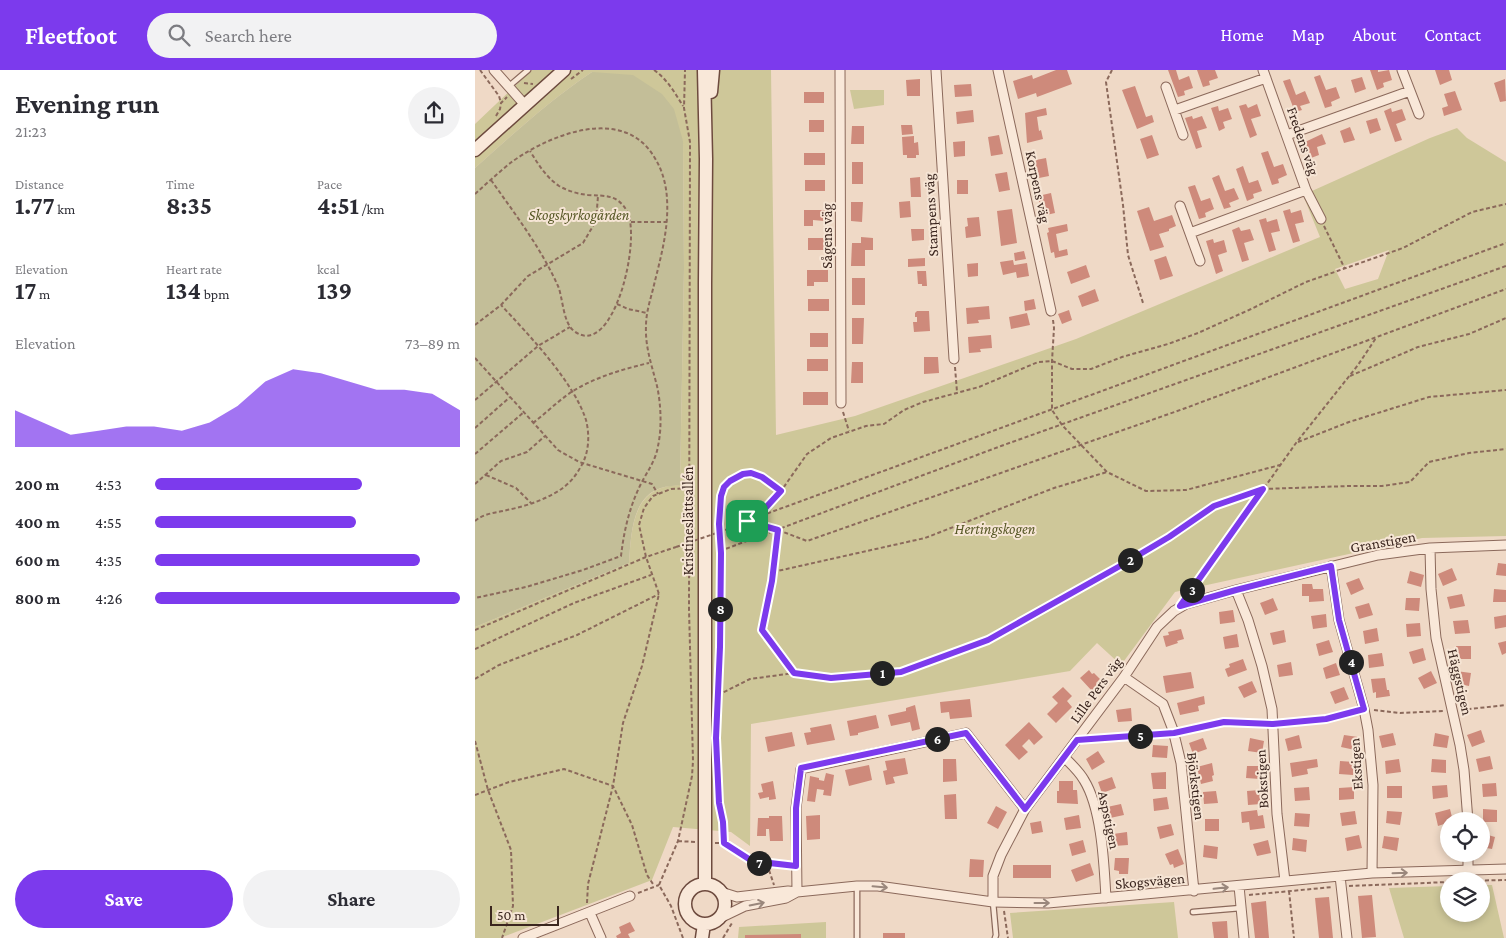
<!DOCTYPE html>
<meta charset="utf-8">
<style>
body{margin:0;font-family:"Crimson Pro",serif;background:#f2f2f3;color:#2b2b33;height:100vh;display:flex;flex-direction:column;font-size:19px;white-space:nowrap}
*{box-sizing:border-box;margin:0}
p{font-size:16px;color:#7c7c81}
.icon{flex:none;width:28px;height:28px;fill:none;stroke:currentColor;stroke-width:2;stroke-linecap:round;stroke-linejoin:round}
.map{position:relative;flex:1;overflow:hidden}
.sheet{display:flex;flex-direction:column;background:#fff;width:475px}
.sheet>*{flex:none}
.buttons{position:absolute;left:965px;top:742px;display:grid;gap:10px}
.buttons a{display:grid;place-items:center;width:50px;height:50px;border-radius:50%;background:#fff;box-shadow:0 2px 8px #0003;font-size:25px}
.scale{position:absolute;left:15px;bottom:12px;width:69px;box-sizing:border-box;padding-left:5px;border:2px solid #3b261f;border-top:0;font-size:14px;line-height:18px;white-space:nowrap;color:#3b261f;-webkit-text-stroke:4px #f6e5d5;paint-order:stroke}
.pin{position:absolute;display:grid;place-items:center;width:42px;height:42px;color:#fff;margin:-21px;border-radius:10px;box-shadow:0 2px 8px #0006}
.km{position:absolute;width:25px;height:25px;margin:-12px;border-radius:50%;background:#222;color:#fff;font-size:14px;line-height:25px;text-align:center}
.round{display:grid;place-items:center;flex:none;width:52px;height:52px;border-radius:26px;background:#f2f2f3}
.overview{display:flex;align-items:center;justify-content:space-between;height:85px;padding:0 15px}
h1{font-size:28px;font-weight:700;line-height:38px}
.figures{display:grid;grid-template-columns:repeat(3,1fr);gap:8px;height:85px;padding:5px 15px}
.figures div{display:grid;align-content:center}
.figures b{font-size:25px;font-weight:700}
.figures small{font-size:14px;font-weight:400}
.figures p{font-size:14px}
.chart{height:140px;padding:10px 15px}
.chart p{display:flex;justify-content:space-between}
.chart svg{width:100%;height:90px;margin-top:5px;fill:#7c3aed;opacity:.7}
.cta{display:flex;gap:10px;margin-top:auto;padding:10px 15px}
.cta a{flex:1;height:58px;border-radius:30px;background:#7c3aed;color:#fff;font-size:20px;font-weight:700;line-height:58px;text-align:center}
.cta a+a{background:#f2f2f3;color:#2b2b33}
ul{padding:0 15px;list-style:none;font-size:16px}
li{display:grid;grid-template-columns:80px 60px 1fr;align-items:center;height:38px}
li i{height:12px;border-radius:6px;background:#7c3aed}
header{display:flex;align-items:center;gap:30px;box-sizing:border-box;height:70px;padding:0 25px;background:#7c3aed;color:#fff}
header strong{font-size:24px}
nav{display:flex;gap:28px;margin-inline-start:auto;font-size:18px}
.search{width:350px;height:45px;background:#f2f2f3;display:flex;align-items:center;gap:12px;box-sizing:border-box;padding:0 18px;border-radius:28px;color:#7c7c81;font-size:19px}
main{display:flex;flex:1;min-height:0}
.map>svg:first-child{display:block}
.green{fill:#cec799;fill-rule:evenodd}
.cemetery{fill:#c3be98}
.building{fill:#ce8a7b}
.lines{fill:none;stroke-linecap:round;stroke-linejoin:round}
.lane-casing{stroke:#8b695b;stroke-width:7}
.street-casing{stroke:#8b695b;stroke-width:11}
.secondary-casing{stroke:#6d4a3e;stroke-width:15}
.path{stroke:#8b695b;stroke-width:2;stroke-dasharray:4 2.5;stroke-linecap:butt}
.lane{stroke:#f9e8d9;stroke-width:4.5}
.street{stroke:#f9e8d9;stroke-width:9}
.secondary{stroke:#f9e8d9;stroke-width:12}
.path-bridge{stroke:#8b695b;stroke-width:2;stroke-dasharray:4 2.5;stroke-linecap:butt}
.oneway{stroke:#9a877c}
.route-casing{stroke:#fff;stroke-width:10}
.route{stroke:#7c3aed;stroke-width:6}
.labels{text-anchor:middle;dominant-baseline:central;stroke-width:4;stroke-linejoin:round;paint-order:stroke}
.street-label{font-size:15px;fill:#3b261f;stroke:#f6e5d5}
.park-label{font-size:15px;font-style:italic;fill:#565725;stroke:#f6e5d5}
</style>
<header>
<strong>Fleetfoot</strong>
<div class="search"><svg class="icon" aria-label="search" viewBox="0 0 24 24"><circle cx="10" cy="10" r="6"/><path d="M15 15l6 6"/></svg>Search here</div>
<nav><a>Home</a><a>Map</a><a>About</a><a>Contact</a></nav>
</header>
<main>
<section class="sheet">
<div class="overview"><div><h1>Evening run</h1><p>21:23</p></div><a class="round"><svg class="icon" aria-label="share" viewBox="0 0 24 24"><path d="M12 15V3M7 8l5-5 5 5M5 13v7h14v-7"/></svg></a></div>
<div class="figures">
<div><p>Distance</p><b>1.77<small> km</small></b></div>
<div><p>Time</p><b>8:35</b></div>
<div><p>Pace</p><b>4:51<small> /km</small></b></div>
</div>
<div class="figures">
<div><p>Elevation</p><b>17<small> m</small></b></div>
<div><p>Heart rate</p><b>134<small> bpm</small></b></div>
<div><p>kcal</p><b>139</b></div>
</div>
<div class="chart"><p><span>Elevation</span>73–89 m</p>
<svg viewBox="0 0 160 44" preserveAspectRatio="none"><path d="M0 44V26L10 32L20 38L30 36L40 34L50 34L60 36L70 32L80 24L90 12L100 6L110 8L120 12L130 16L140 16L150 18L160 26V44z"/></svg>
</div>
<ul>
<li><b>200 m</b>4:53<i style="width:68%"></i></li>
<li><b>400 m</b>4:55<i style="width:66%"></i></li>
<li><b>600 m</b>4:35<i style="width:87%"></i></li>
<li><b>800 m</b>4:26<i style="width:100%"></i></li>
</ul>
<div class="cta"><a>Save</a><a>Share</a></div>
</section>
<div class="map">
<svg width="1031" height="868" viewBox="0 0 1031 868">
<rect width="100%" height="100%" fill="#efd9c6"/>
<path class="green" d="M57 0H296L301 365 380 346 601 269 845 167 828 125 955 68 982 58 992 68 1031 92V466L947 468 700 522 646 595 622 573 595 601 276 654 275 776 256 762 198 757 177 810 25 868H0V557L154 493C156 468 156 428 186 418 192 416 199 415 205 415L209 198 208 71 117 2C75 30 38 64 0 98V54ZM914 180 903 209 870 219 860 199Z
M375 20H409V35L379 39Z
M1006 815H1017L1029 868H929L914 818 974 816V844H1006Z
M699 832 703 868H538L535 843Z
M351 852V868H263L264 857Z"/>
<path class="cemetery" d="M117 2 158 5 187 24 199 39 208 71 209 198 205 415C199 416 192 416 186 418 156 427 156 468 154 493L0 557V98C38 64 75 30 117 2Z"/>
<path class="building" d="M581 0H592L597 14 562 27 561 23 543 29 538 11 557 5 558 9Z
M693 0H701L704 10 714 6 718 18 709 21 710 25 703 27Z
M722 0H740L743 8 734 11 735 15 728 17Z
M895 0H903V2L914 0 917 10 908 13 909 17 902 20Z
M960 0H974L977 10 965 15Z
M845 5 851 20 861 17 865 28 856 32 857 36 850 38 839 7Z
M887 7 891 19 880 23 876 10Z
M445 9V26H432L431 10Z
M815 9 821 25 830 21 835 33 825 36 827 40 820 42 808 11Z
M1030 9 1031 31 1025 32 1019 13Z
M496 14 497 26 480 27 479 15Z
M660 16 671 47 677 45 679 52 662 59 647 20Z
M980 21 987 40 969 46 967 38 973 36 969 24Z
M329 22H349V33H329Z
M771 34 773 38 782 34 786 46 776 49 782 65 775 68 764 36Z
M743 36 744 41 753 38 757 49 748 52 750 58 744 61 736 38Z
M571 38 572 45 562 47 564 61 566 60 568 69 552 73 550 43Z
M916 38 917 42 927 39 931 50 921 54 927 70 920 72 909 41Z
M498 40 499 52 482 54 481 42Z
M717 46 718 49 727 46 732 58 722 61 727 77 721 79 710 48Z
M902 48 906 60 895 64 891 51Z
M334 50H349V62H334Z
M426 55H437L438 64 427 65Z
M377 56H389V74H376Z
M875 57 880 70 869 73 865 61Z
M847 64 851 74 842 77 844 85 836 88 830 72Z
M524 65 528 84 516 86 513 67Z
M677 65 684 85 672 89 665 69Z
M439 66V73L443 72 444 85H441V88H432V85H428L427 67Z
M490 71V86L479 87 478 72Z
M793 81 799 97 808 94 812 105 803 109 804 113 797 115 786 83Z
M329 83H350V95H329Z
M571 88 574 106 559 109 556 91Z
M377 92H388V114H377Z
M768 96 774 113 783 110 787 121 778 124 779 128 772 131 761 99Z
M532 102 535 120 524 122 520 104Z
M744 105 750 121 759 118 764 129 754 133 756 137 749 139 737 108Z
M445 107 446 127H436L435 108Z
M330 110H350V121H330Z
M482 110H493V124H482Z
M720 115 726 131 735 128 739 139 730 143 731 147 724 149 713 117Z
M576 123 580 143 567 146 563 126Z
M435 131 436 147 425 148 424 132Z
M376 132H388L387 152 376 151Z
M674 137 679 151 697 145 701 156 694 159V161L684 164 689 177 675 181 662 141Z
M537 139 542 173 526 176 522 141Z
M815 139 816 143 826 140 829 152 820 154 825 171 818 173 808 141Z
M329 140H350L349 151 338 150V156H329Z
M504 147 506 166 491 168 490 157 493 156 492 148Z
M791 148 792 152 802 149 805 161 796 163 801 180 794 182 784 150Z
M592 154 593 161 581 164 584 181 592 179 593 185 580 188 579 182 576 183 572 163 574 162 573 158Z
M764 157 766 161 775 159 779 170 769 173 774 190 767 192 757 160Z
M436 159H449V170L437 171Z
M386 167 398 168V180H390V196H376L377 173H386Z
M333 168H353V180H333Z
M738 169 739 173 749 170 752 182 743 185 748 201 741 204 731 171Z
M549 181 551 189 540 191 539 183Z
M691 186 698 206 685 210 679 190Z
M450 188V196L433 197V189Z
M538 190 539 195 552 193 554 206 542 208 541 202 528 205 525 192Z
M503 193V206L493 207 492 194Z
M611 195 615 207 596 214 592 202Z
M332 200H353V212H339V216H332Z
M442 201H451L452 216H447V214H443Z
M377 208H390V235H377Z
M620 219 624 231 607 237 603 226Z
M333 229H354V241H333Z
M559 229 561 239 550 241 549 231Z
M514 236 515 249 503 250 504 253 492 254 491 238Z
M594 240 597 250 587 254 583 244Z
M442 241H454L455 261 439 262 438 252H442V247H440V243Z
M552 243 555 255 536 259 534 247Z
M377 248H389L388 274H377Z
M335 263H353V277H335Z
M516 265 517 278 505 279 506 282 494 283 493 267Z
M449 287H463L464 303 449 304Z
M332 289H353V301H332Z
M377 292H388V313H376Z
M328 322H353V335H328Z
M1023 493 1031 494V506L1021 505Z
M977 498 982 510 968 516 963 504Z
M935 501 949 505 946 517 932 513Z
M884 508 889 519 876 525 871 513Z
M827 514H837L838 519H848L849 531 834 532V526H827Z
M1019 519 1031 520V532H1018Z
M987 524 990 536 975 539 972 527Z
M798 528 803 540 790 545 785 533Z
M931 528H945L944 541 930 540Z
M894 533 898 545 884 549 880 537Z
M758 540 760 552 745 554 744 542Z
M851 544 852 557 838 559 836 546Z
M1031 545V557L1020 559 1019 547Z
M993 550 995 563 980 564 978 551Z
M945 553 946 566 932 567 931 554Z
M902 558 904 571 890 574 888 561Z
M706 559 709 569 702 571 703 573 691 577 688 566 694 565 693 562Z
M809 560 811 572 798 575 795 563Z
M762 564 764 577 750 579 748 567Z
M854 570 858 582 844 586 841 574Z
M1031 571V583L1027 585 1023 573Z
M981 576H996V589H981Z
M948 578 951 590 938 594 934 582Z
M907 583 909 596 894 598 893 585Z
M768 589 772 600 753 607 750 599 755 597 754 594Z
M816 592 818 605 804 607 802 595Z
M861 593 865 605 851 609 848 598Z
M614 600 617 604 619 603 625 609 621 613 623 615 617 621 605 608Z
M956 601 962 613 949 619 943 608Z
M981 601 996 603 994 616 979 613Z
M716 602 719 618 691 623 688 606Z
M910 608 912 620H914L915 626 901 628V622L898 623 896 609Z
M777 611 782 622 769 628 763 617Z
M588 617 597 626 592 631 597 637 581 653 572 644 583 633 577 627Z
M869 617 874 629 860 634 855 622Z
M729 626 730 634 723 636 724 641 705 645 702 633Z
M495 629 497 647 475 649 474 642 466 643 465 632Z
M440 635 445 659 437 661 435 652 416 656 413 645 431 641V638Z
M656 638 657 651 643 652 641 640Z
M401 645 404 658 383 663V665L375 666 372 651Z
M554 652 568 667 559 675 554 669 547 676 553 682 544 690 530 675Z
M356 654 360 670 332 675 329 663 336 662 335 658Z
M1006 660 1010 672 997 677 992 665Z
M317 662 320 676 293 682 290 667Z
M918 663 921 675 907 678 904 666Z
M960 663 974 666 972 678 958 676Z
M824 665 827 678 813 681 810 669Z
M869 665 883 667 880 680 866 677Z
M728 668 732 679 718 684 714 673Z
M775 668 789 671 787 683 773 681Z
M678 675 693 676 692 688 677 687Z
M623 681 630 692 617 700 611 689Z
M1015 686 1018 699 1004 702 1001 689Z
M430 688 433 704 418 707 420 713 411 715 408 701 412 700 410 691Z
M468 689H481L482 711 468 712Z
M842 689 843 697 832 699 833 704 817 707 815 693Z
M924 689 926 702 911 704 910 691Z
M957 689 971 690V703L956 702Z
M865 691 879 692 878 705 864 704Z
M737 693 739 705 737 706 738 711 726 714 722 697Z
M394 695 397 710 374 716 370 700Z
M772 696H786L785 709 771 708Z
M691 702V719H678L676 703Z
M351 703 359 705 356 726 348 725 349 720 342 719 340 732 332 731 335 706 344 708V710L349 711Z
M637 707 641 718 627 723 623 712Z
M298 711 301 729 294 730V727L285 729 283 723 288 722 286 714Z
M584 711H598V720H602L603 734 582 733V721H584Z
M1021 713 1022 726 1008 727 1007 714Z
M972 715 973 727 958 729 957 716Z
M912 716H927V728H912Z
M834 717 835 730 820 731 819 718Z
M879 717V729L864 730V718Z
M785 720 786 734 773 735 772 721Z
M741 721 743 733 729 734 728 722Z
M481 724 482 749H470L469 725Z
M692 727 694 739 679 741 678 729Z
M646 734 649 745 635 748 632 737Z
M521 736 532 742 523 759 512 753Z
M975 739 978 751 963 756 960 743Z
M1008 739 1022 740V752H1008Z
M782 740 783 746 788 745 790 758 775 760 774 752 767 753 766 742Z
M880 741 882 754 867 756 865 743Z
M912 741 927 742 925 755 911 753Z
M820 743 835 744 834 757 819 756Z
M345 745V769L332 770 331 746Z
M604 745 606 758 591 760 589 748Z
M294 746H307L308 771H295L294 759H291V766H282L283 748H294Z
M730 749H744V761H730Z
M566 751 568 762 557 764 555 753Z
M696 754 699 765 685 769 682 757Z
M652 762 653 775 639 776 638 764Z
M1006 763 1020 767 1017 779 1006 777Z
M884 765 887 778 872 781 870 768Z
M909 766 924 768 922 781 907 778Z
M818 768 832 770 831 782 817 780Z
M608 770 611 782 597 786 594 774Z
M793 770 796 783 782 786 778 774Z
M729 775 743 777 742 789 728 787Z
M703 779 709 794 699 798 698 794 695 795 690 784Z
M640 788H654L653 804H644V801L639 800Z
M495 789 509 790 508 807H494Z
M615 793 619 805 601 812 596 800Z
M538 795H576V808H538Z
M897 825 901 867 887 868 883 826Z
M854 827 858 868H844L840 828Z
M791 831 794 868H780L776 833Z
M752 851 753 868H739L737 852Z
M155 852 160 861 153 864 155 868H142L141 866 146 863 144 857Z
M408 863H430V868H408Z
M326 864V868H270V865Z"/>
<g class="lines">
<g class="lane-casing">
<path id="lane" d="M33 17 53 0
M382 816V868
M518 832 521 865 520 868
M718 842 766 838"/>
</g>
<g class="street-casing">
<path id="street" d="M19 0 50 35
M365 0 366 333
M461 0 479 289
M523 0 576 241
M788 0 831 120 846 149
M927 0 944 44
M691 17 708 65
M700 40 791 8
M812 65 935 21
M705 136 725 191
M715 163 831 120
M955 478 956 519 961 568 985 675 989 700 993 751
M856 496 864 550 889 639 893 660 898 715 897 803
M761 520 773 550 787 596 797 639 802 744 810 811
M649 607 688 634 698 660 706 693 719 821
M589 687C596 694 604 701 609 710 627 739 629 794 631 828
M993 800V784
M865 806 872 868
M764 816 769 868
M246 822 262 827 313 821 322 822 382 816H403L518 832 573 833 897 803 1031 799
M322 822 321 738 326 699 491 663 550 739
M518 832V806L526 785 550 739 649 607 682 557 699 541 711 534 761 520 903 485 955 478 1031 475
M115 843 126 868
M243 849 270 836 311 828 322 822
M48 868 155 826"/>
</g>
<g class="secondary-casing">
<path id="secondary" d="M229 0 231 89 230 214V814
M236 22 238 0
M0 80 89 0
M210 834a20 20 0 1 1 40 0a20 20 0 1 1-40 0Z
M227 868 229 854"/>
</g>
<path class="path" d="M5 0 24 26 26 33
M179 0C192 9 200 23 208 36
M637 0 631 12 648 135 653 185 668 233
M96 9 108 0
M49 13 58 14
M21 46 25 39 26 33 32 27
M16 110C40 144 66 178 83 216 88 228 88 253 99 261 138 291 167 170 152 141 142 124 130 126 113 125 103 124 93 121 84 116 71 107 63 94 55 81
M0 124C11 114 22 104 34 94 67 69 134 39 170 75 184 90 191 109 192 129 194 160 185 190 178 219 175 231 171 243 171 256 170 277 177 296 182 316 186 334 187 358 183 376 181 389 174 399 168 410 155 434 149 460 146 486L108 500 51 517 0 528
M156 152H192
M849 156 870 199
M142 234 153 239 172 243
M578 250 579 258 577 291V340L587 355 632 402 671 421 711 420 805 395
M0 255 26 235 53 206 108 173 121 151 123 126
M0 288 83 380 104 392 177 414 183 424
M480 297 482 322
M875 306 943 277 994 264 1031 248
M0 330 63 276 95 257
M368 342 374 361
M58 353C71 343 84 330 98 321 121 307 148 299 174 293
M0 358 35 327
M823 372 874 352 954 327 1031 320
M0 384 49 342
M11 405 41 418 56 433
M0 414 26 391 52 382 70 366
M280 448 1031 173
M0 451C9 443 21 443 32 440 47 437 64 432 78 424 90 418 99 409 105 398 114 384 115 366 111 350 99 312 53 264 26 235
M272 451 303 460 332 471 708 339 1031 219
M259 457 285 444 306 421 332 384 356 368 391 356 409 354 429 340 448 332 504 317 563 292 577 291 597 299H616L647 287 693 274 723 263 776 239 831 212 928 178 997 142 1031 134
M303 460 297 511 287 560 319 603 356 608 426 602 513 569 645 497 694 467 739 436 788 419 874 416H907L935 412 954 392 994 383 1031 379
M245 481 526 376 1031 196
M298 502 450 468 579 418 632 402
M714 524 821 373 883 295 901 268
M0 560 171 487 201 477
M0 579 99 533 176 505
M0 609 24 595 102 565 184 524
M243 625 275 609 319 603
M899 640 925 643 969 641
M986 640 1031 635
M806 653 851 649 880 641
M242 658C243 631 245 603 245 575 245 545 246 514 246 484 245 465 239 432 250 416 265 393 289 407 305 420
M707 661 749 652 788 653
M615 669 690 664
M0 671 13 720 36 780 38 836 27 868
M242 676 245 733 248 752 249 773
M0 725 34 712 89 699 138 716 157 755 172 805 178 814
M203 771 220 772
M240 773H249L277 791 312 796
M292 794 299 815
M984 811 1031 810
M874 816 974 812
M814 821 819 868
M163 823 184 815
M774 825 857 817
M112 833 113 814 138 716 148 653 167 596 184 524 171 487 164 455 169 438 178 426 196 419 214 418
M529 841 533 868
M208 868 196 836 184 815 203 771 217 706 218 691 214 539 215 72 209 38 210 0
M248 868 257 853"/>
<use href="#lane" class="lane"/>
<use href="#street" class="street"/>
<use href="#secondary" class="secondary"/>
<path class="path-bridge" d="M201 477 259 457"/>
</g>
<defs><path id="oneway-shaft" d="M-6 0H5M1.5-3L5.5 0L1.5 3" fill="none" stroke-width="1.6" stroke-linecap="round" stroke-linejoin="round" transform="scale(1.25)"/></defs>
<g class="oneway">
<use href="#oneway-shaft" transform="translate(925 803) rotate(-2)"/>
<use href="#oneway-shaft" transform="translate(405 817) rotate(5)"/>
<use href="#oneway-shaft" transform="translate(746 818) rotate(-6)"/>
<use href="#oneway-shaft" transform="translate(567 833)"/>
<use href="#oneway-shaft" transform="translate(282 834) rotate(-11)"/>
</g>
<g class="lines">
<g class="route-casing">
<path id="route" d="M276 403 287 407 306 421 285 444 272 451 303 460 297 511 287 560 319 603 356 608 426 602 513 570 645 496 694 467 739 436 788 419 705 536 761 520 856 496 864 550 889 639 851 649 798 654 749 652 699 663 602 670 550 739 491 663 326 698 321 738V796L277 791 249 773 248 752 244 733 241 668 245 577 246 483 244 454 246 426 249 417 255 411 268 404Z"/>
</g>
<use href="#route" class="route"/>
</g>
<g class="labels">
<g class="street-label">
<text transform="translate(828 71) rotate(71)">Fredens väg</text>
<text transform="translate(563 117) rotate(78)">Korpens väg</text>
<text transform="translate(456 145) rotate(-93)">Stampens väg</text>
<text transform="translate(352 166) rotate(-90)">Sågens väg</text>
<text transform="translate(213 451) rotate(-90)">Kristineslättsallén</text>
<text transform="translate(908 472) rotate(-10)">Granstigen</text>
<text transform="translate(985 612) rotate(77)">Häggstigen</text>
<text transform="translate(621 620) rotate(-54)">Lille Pers väg</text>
<text transform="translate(881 694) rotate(-94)">Ekstigen</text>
<text transform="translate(787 709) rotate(-93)">Bokstigen</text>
<text transform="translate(721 716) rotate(83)">Björkstigen</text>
<text transform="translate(634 750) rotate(78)">Aspstigen</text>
<text transform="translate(675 811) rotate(-5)">Skogsvägen</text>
</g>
<g class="park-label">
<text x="104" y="145">Skogskyrkogården</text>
<text x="520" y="459">Hertingskogen</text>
</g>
</g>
</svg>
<div class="buttons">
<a><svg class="icon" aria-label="locate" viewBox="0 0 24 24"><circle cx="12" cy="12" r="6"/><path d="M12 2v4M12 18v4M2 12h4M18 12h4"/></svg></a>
<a><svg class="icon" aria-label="layers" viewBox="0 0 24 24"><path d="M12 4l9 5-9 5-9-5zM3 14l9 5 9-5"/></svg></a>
</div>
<div class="scale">50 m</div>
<div class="pin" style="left:272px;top:451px;background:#1e9e55"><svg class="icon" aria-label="arrive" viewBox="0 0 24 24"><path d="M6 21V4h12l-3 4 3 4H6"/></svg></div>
<b class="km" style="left:407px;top:603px">1</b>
<b class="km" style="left:655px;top:490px">2</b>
<b class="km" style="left:717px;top:520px">3</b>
<b class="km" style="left:876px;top:592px">4</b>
<b class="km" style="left:665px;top:666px">5</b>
<b class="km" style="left:462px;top:669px">6</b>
<b class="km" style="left:284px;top:793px">7</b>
<b class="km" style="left:245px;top:539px">8</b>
</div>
</main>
